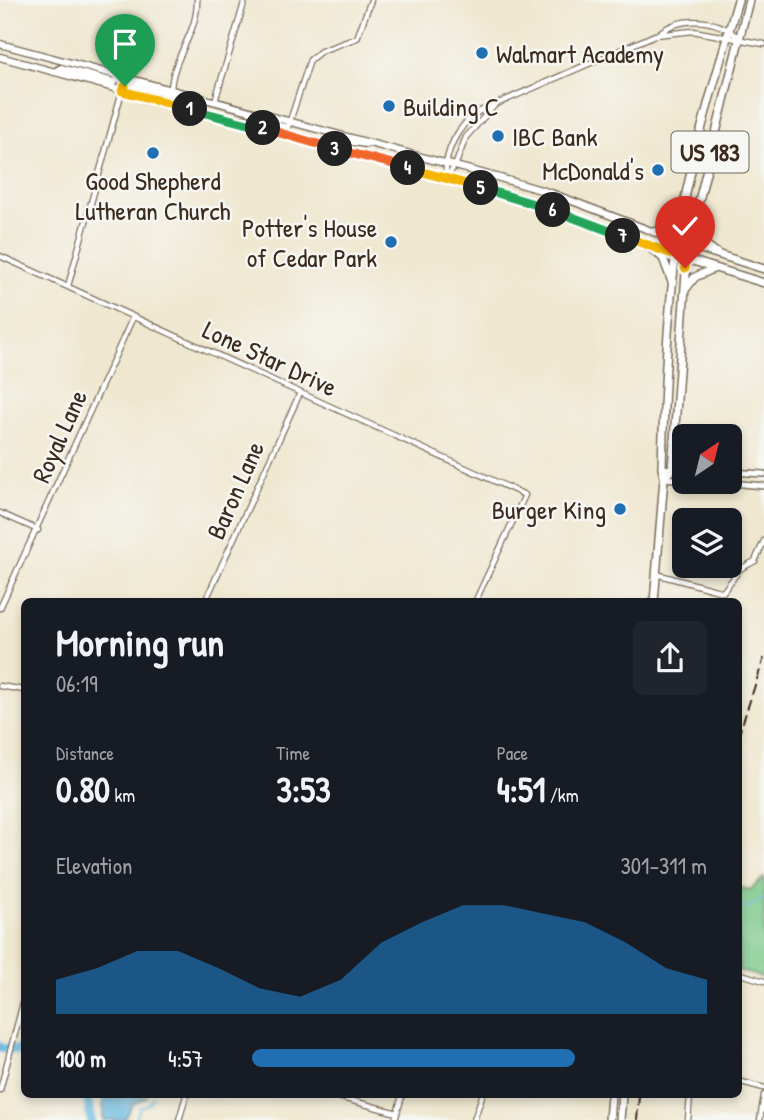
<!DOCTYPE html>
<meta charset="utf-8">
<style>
body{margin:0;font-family:"Patrick Hand",sans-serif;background:#20242c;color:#f1f3f6;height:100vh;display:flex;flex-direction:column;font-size:26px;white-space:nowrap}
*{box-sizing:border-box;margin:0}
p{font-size:23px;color:#9ea1a6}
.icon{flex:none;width:38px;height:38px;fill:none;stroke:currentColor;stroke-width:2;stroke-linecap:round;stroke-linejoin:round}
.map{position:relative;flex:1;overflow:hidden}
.side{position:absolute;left:21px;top:598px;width:721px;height:500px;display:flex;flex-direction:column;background:#171b24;border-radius:10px;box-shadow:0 4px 10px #0003}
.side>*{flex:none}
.needle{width:46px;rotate:35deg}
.tools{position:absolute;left:672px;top:424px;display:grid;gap:14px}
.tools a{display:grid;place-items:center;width:70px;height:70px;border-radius:10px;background:#171b24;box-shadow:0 4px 10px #0003;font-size:35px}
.pin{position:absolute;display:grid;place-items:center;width:60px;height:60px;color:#fff;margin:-72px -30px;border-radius:50% 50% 50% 0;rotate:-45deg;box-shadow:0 0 7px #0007}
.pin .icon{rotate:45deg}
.km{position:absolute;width:35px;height:35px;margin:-18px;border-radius:50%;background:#222;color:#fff;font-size:19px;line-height:35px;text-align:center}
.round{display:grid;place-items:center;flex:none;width:74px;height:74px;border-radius:10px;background:#20242c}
.summary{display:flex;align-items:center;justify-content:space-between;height:119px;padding:0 35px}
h1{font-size:38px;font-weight:700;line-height:52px}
.metrics{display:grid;grid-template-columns:repeat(3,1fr);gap:10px;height:119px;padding:7px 35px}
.metrics div{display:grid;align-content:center}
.metrics b{font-size:35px;font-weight:700}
.metrics small{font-size:19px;font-weight:400}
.metrics p{font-size:19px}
.chart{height:196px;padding:14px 35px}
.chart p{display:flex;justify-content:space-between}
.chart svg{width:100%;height:126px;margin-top:7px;fill:#1f6fb2;opacity:.7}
ul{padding:0 35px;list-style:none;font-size:23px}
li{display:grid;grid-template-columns:112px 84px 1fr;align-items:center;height:52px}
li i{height:18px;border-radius:9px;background:#1f6fb2}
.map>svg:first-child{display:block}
.green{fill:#78c787;stroke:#5a7852;stroke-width:2}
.water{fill:#60b6dd;stroke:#4e707e;stroke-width:2}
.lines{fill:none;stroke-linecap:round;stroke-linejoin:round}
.stream{stroke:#60b6dd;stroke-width:2}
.river{stroke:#60b6dd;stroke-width:9}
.minor-casing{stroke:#7a6c5c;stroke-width:7}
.tertiary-casing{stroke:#7a6c5c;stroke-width:8}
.secondary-casing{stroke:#7a6c5c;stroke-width:9}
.primary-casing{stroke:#7a6c5c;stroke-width:10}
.minor{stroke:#fff;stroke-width:4.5}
.tertiary{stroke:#fff;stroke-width:5}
.secondary{stroke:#fff;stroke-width:6}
.primary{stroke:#fff;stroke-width:7}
.rail{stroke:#3b2a1e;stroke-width:2;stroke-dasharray:10 5;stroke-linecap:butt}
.split-1-casing{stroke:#fff;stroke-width:14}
.split-2-casing{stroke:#fff;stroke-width:14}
.split-3-casing{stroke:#fff;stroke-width:14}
.split-4-casing{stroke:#fff;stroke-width:14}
.split-5-casing{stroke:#fff;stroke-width:14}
.split-6-casing{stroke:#fff;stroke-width:14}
.split-7-casing{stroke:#fff;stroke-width:14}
.split-8-casing{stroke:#fff;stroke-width:14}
.split-1{stroke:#f5b400;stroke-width:9}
.split-2{stroke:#22a559;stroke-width:9}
.split-3{stroke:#f0652b;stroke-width:9}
.split-4{stroke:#f0652b;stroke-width:9}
.split-5{stroke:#f5b400;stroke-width:9}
.split-6{stroke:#22a559;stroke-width:9}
.split-7{stroke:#22a559;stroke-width:9}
.split-8{stroke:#f5b400;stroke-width:9}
.poi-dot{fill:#1f6fb2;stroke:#f6f6f2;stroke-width:2.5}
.labels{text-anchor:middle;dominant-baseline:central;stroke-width:5;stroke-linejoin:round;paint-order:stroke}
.shield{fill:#f6f6f2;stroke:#73675e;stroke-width:2}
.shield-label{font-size:24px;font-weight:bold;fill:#3b2a1e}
.poi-label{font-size:26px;fill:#3b2a1e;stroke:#f6f6f2;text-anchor:start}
.street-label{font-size:26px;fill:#3b2a1e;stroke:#f6f6f2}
</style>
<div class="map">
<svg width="764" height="1120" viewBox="0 0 764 1120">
<rect width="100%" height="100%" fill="#f6f6f2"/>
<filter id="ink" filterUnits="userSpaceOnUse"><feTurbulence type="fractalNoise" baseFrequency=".0143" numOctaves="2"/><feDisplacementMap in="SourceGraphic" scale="14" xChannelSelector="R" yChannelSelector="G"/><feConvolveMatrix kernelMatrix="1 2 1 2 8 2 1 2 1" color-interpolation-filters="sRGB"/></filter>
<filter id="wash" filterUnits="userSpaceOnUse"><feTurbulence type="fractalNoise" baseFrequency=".00686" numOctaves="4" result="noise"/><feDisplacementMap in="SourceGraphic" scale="28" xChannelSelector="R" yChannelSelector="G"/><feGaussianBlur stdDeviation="1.57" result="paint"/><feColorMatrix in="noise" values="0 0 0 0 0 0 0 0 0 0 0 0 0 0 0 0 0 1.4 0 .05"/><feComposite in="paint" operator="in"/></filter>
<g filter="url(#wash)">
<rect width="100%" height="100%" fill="#efe7cf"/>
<path class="green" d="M764 878V978L739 971 738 887 750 890Z"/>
<path class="water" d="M113 1096H148L133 1104 124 1120H103V1098L110 1099Z"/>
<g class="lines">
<path class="stream" d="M738 907 747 908 764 898
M0 1042 1 1048
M135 1120 140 1107 149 1104 153 1096"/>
<path class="river" d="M0 1048 24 1051
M87 1096 91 1120"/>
</g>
</g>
<g filter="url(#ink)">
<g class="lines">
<g class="minor-casing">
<path id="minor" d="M658 34C681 15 717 18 739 38
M171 90C172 57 198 34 197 0
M215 101 245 0
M238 120 244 118 288 127 310 60 321 51 357 38 371 0
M446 178C444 152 457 127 478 112L655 35 693 31 764 44
M446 178 455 166 466 137 494 106
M0 256 525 495 475 602
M68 286 122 91
M0 513 38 530
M656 574 723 592 740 569 755 561 764 541
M205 602 300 393
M0 608 133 317
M0 686 24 690
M738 973 764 981
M738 1081 764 1088
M0 1090 24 999
M335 1096 397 1113
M179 1120 186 1096
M395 1120 402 1096
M474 1120 482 1096
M688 1120 690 1096
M760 1120 764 1095"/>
</g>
<g class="tertiary-casing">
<path id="tertiary" d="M662 468 684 470
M730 472 764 474
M664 478 684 480
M710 481 764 486"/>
</g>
<g class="secondary-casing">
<path id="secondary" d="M0 44 500 178 551 193 678 241
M0 57 514 197 676 256
M54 72 61 68 114 82 123 77
M122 91 130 84 183 98 190 97
M325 146 332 139 366 144"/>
</g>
<g class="primary-casing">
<path id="primary" d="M696 225 699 240 717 253
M654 232 668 230 682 217
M685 244 764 269
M648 246 663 258 672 282
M683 258 764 283
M685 290 695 277 713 269
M664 478 672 469 688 245 749 0
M654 602 664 478 662 468C664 394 667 318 677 244 689 162 715 80 738 0
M609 1120 611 1096
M620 1120 622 1096"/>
</g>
<use href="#minor" class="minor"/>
<use href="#tertiary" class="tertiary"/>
<use href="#secondary" class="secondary"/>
<use href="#primary" class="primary"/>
<path class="rail" d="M738 737 764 658
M637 1120 639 1096"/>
</g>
</g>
<g class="lines" filter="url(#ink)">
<g class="split-1-casing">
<path id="split-1" d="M125 86 122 91 190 109"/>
</g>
<g class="split-2-casing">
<path id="split-2" d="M190 109 263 128"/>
</g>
<g class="split-3-casing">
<path id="split-3" d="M263 128 335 149"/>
</g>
<g class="split-4-casing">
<path id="split-4" d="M335 149 408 168"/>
</g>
<g class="split-5-casing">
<path id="split-5" d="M408 168 481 188"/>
</g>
<g class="split-6-casing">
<path id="split-6" d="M481 188 553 210"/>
</g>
<g class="split-7-casing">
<path id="split-7" d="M553 210 623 236"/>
</g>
<g class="split-8-casing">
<path id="split-8" d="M623 236 686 259 685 268"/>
</g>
<use href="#split-1" class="split-1"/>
<use href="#split-2" class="split-2"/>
<use href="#split-3" class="split-3"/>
<use href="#split-4" class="split-4"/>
<use href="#split-5" class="split-5"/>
<use href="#split-6" class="split-6"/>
<use href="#split-7" class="split-7"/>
<use href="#split-8" class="split-8"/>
</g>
<g class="poi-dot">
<circle cx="482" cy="53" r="7"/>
<circle cx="389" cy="106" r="7"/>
<circle cx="498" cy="136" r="7"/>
<circle cx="153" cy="153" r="7"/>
<circle cx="658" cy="170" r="7"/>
<circle cx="391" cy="242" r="7"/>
<circle cx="620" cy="509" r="7"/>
</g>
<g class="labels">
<rect class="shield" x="671.5" y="131.5" width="77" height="41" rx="5"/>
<g class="shield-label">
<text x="710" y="152">US 183</text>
</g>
<g class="poi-label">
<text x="496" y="53">Walmart Academy</text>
<text x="403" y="106">Building C</text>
<text x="512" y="136">IBC Bank</text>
<text x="644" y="170" text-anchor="end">McDonald's</text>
<text x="153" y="180" text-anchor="middle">Good Shepherd<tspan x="153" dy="30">Lutheran Church</tspan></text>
<text x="377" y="227" text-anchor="end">Potter's House<tspan x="377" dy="30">of Cedar Park</tspan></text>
<text x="606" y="509" text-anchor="end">Burger King</text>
</g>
<g class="street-label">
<text transform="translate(270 358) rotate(25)">Lone Star Drive</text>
<text transform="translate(59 436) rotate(-66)">Royal Lane</text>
<text transform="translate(235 490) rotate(-66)">Baron Lane</text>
</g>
</g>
</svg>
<div class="tools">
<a><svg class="needle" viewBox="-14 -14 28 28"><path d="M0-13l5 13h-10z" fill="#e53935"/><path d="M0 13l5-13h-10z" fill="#9ea1a6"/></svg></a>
<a><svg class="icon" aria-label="layers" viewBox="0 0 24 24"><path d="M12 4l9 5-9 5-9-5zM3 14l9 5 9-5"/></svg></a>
</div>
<div class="pin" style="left:125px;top:86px;background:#1e9e55"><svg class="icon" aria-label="arrive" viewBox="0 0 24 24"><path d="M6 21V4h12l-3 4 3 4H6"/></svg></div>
<div class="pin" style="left:685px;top:268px;background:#d93025"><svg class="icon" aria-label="check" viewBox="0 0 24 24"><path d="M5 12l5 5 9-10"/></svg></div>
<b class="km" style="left:190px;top:109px">1</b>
<b class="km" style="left:263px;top:128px">2</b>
<b class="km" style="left:335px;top:149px">3</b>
<b class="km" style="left:408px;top:168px">4</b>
<b class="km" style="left:481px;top:188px">5</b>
<b class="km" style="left:553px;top:210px">6</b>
<b class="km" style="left:623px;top:236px">7</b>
<section class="side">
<div class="summary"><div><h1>Morning run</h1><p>06:19</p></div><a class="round"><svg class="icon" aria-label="share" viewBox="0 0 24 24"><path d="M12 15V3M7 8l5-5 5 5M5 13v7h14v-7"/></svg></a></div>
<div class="metrics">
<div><p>Distance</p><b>0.80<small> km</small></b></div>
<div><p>Time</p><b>3:53</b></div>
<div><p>Pace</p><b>4:51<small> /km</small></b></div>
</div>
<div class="chart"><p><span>Elevation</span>301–311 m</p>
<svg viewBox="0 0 160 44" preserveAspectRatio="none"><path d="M0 44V32L10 28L20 22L30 22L40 28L50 35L60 38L70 32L80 19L90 12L100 6L110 6L120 9L130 12L140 19L150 28L160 32V44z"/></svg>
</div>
<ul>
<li><b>100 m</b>4:57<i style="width:71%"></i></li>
</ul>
</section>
</div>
